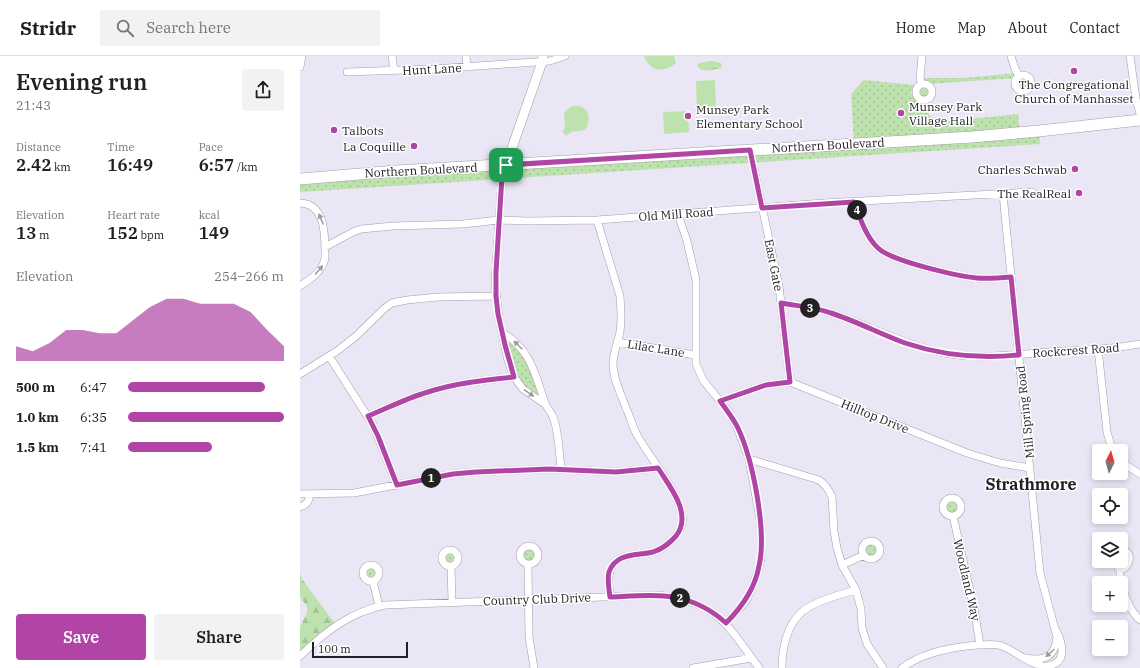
<!DOCTYPE html>
<meta charset="utf-8">
<style>
body{margin:0;font-family:"IBM Plex Serif",serif;background:#f2f2f2;color:#202124;height:100vh;display:flex;flex-direction:column;font-size:15px;white-space:nowrap}
*{box-sizing:border-box;margin:0}
p{font-size:13px;color:#757577}
.icon{flex:none;width:22px;height:22px;fill:none;stroke:currentColor;stroke-width:2;stroke-linecap:round;stroke-linejoin:round}
.map{position:relative;flex:1;overflow:hidden}
.side{display:flex;flex-direction:column;background:#fff;width:300px}
.side>*{flex:none}
.needle{width:26px;rotate:5deg}
.fabs{position:absolute;left:792px;top:388px;display:grid;gap:8px}
.fabs a{display:grid;place-items:center;width:36px;height:36px;border-radius:4px;background:#fff;box-shadow:0 2px 6px #0003;font-size:20px}
.scale{position:absolute;left:12px;bottom:10px;width:96px;box-sizing:border-box;padding-left:4px;border:2px solid #222026;border-top:0;font-size:11px;line-height:14px;white-space:nowrap;color:#222026;-webkit-text-stroke:3px #fff;paint-order:stroke}
.pin{position:absolute;display:grid;place-items:center;width:34px;height:34px;color:#fff;margin:-17px;border-radius:8px;box-shadow:0 2px 6px #0006}
.km{position:absolute;width:20px;height:20px;margin:-10px;border-radius:50%;background:#222;color:#fff;font-size:11px;line-height:20px;text-align:center}
.round{display:grid;place-items:center;flex:none;width:42px;height:42px;border-radius:4px;background:#f2f2f2}
.headline{display:flex;align-items:center;justify-content:space-between;height:68px;padding:0 16px}
h1{font-size:22px;font-weight:600;line-height:30px}
.stats{display:grid;grid-template-columns:repeat(3,1fr);gap:6px;height:68px;padding:4px 16px}
.stats div{display:grid;align-content:center}
.stats b{font-size:17px;font-weight:600}
.stats small{font-size:11px;font-weight:400}
.stats p{font-size:11px}
.chart{height:112px;padding:8px 16px}
.chart p{display:flex;justify-content:space-between}
.chart svg{width:100%;height:72px;margin-top:4px;fill:#b045a6;opacity:.7}
.cta{display:flex;gap:8px;margin-top:auto;padding:8px 16px}
.cta a{flex:1;height:46px;border-radius:4px;background:#b045a6;color:#fff;font-size:16px;font-weight:600;line-height:46px;text-align:center}
.cta a+a{background:#f2f2f2;color:#202124}
ul{padding:0 16px;list-style:none;font-size:13px}
li{display:grid;grid-template-columns:64px 48px 1fr;align-items:center;height:30px}
li i{height:10px;border-radius:5px;background:#b045a6}
header{display:flex;align-items:center;gap:24px;box-sizing:border-box;height:56px;padding:0 20px;background:#fff;border-bottom:1px solid #e0e0e0}
header strong{font-size:19px}
nav{display:flex;gap:22px;margin-inline-start:auto;font-size:14px}
.search{width:280px;height:36px;background:#f2f2f2;display:flex;align-items:center;gap:10px;box-sizing:border-box;padding:0 14px;border-radius:4px;color:#757577;font-size:15px}
main{display:flex;flex:1;min-height:0}
.map>svg:first-child{display:block}
.grass{fill:url(#grass-dots)}
.forest{fill:url(#forest-firs)}
.park{fill:url(#park-crowns)}
.pitch{fill:#bee2ad}
.lines{fill:none;stroke-linecap:round;stroke-linejoin:round}
.street-casing{stroke:#a29dad;stroke-width:8}
.secondary-casing{stroke:#a29dad;stroke-width:10}
.primary-casing{stroke:#a29dad;stroke-width:12}
.street{stroke:#fff;stroke-width:7}
.secondary{stroke:#fff;stroke-width:9}
.primary{stroke:#fff;stroke-width:11}
.oneway{fill:#9c9b9d}
.route-casing{stroke:#fff;stroke-width:8}
.route{stroke:#b045a6;stroke-width:5}
.poi-dot{fill:#b045a6;stroke:#fff;stroke-width:1.5}
.labels{text-anchor:middle;dominant-baseline:central;stroke-width:3;stroke-linejoin:round;paint-order:stroke}
.street-label{font-size:12px;fill:#222026;stroke:#fff}
.poi-label{font-size:12px;fill:#222026;stroke:#fff;text-anchor:start}
.district-label{font-size:16px;font-weight:bold;fill:#222026;stroke:#fff}
</style>
<header>
<strong>Stridr</strong>
<div class="search"><svg class="icon" aria-label="search" viewBox="0 0 24 24"><circle cx="10" cy="10" r="6"/><path d="M15 15l6 6"/></svg>Search here</div>
<nav><a>Home</a><a>Map</a><a>About</a><a>Contact</a></nav>
</header>
<main>
<section class="side">
<div class="headline"><div><h1>Evening run</h1><p>21:43</p></div><a class="round"><svg class="icon" aria-label="share" viewBox="0 0 24 24"><path d="M12 15V3M7 8l5-5 5 5M5 13v7h14v-7"/></svg></a></div>
<div class="stats">
<div><p>Distance</p><b>2.42<small> km</small></b></div>
<div><p>Time</p><b>16:49</b></div>
<div><p>Pace</p><b>6:57<small> /km</small></b></div>
</div>
<div class="stats">
<div><p>Elevation</p><b>13<small> m</small></b></div>
<div><p>Heart rate</p><b>152<small> bpm</small></b></div>
<div><p>kcal</p><b>149</b></div>
</div>
<div class="chart"><p><span>Elevation</span>254–266 m</p>
<svg viewBox="0 0 160 44" preserveAspectRatio="none"><path d="M0 44V35L10 38L20 33L30 25L40 25L50 27L60 27L70 19L80 11L90 6L100 6L110 9L120 9L130 9L140 14L150 25L160 35V44z"/></svg>
</div>
<ul>
<li><b>500 m</b>6:47<i style="width:88%"></i></li>
<li><b>1.0 km</b>6:35<i style="width:100%"></i></li>
<li><b>1.5 km</b>7:41<i style="width:54%"></i></li>
</ul>
<div class="cta"><a>Save</a><a>Share</a></div>
</section>
<div class="map">
<svg width="840" height="612" viewBox="0 0 840 612">
<defs>
<pattern id="grass-dots" width="8" height="8" patternUnits="userSpaceOnUse"><rect width="8" height="8" fill="#bee2ad"/><path d="M2 2h.1M6 6h.1" fill="none" stroke="#a3c295" stroke-width="1.8" stroke-linecap="round"/></pattern>
<pattern id="forest-firs" width="22" height="20" patternUnits="userSpaceOnUse"><rect width="22" height="20" fill="#bee2ad"/><path d="M5 1l3.5 6h-7zM16 11l3.5 6h-7z" fill="#a3c295"/></pattern>
<pattern id="park-crowns" width="20" height="18" patternUnits="userSpaceOnUse"><rect width="20" height="18" fill="#bee2ad"/><path d="M2 6a3 3 0 1 1 6 0M12 15a3 3 0 1 1 6 0" fill="none" stroke="#a3c295"/></pattern>
</defs>
<rect width="100%" height="100%" fill="#ebe6f6"/>
<path class="grass" d="M718 17 727 21 730 25V30L725 35C716 35 714 29 717 22L627 28H624L620 22H663Z
M564 24 614 29 611 37 617 46 626 51 630 61 649 65 718 58 720 77 739 75 740 88 0 136V123L554 88 551 38Z
M203 277 222 292 246 349 218 327Z
M643 451a9 9 0 1 1 18 0a9 9 0 1 1-18 0Z
M562 494a9 9 0 1 1 18 0a9 9 0 1 1-18 0Z
M220 499a9 9 0 1 1 18 0a9 9 0 1 1-18 0Z
M142 502a8 8 0 1 1 16 0a8 8 0 1 1-16 0Z
M63 517a8 8 0 1 1 16 0a8 8 0 1 1-16 0Z"/>
<path class="forest" d="M0 517 2 523 36 569 0 600V571L7 557V551L0 540Z"/>
<path class="park" d="M412 5 421 7 422 10 421 12C413 14 402 17 397 10L399 7Z
M616 36a8 8 0 1 1 16 0a8 8 0 1 1-16 0Z"/>
<path class="pitch" d="M344 0H374L376 7C363 17 351 17 344 0Z
M415 24 416 54 397 55 396 25Z
M273 50C288 48 293 63 285 74L271 76 266 80 262 75 265 72 264 57 269 52Z
M388 55 389 76 364 78 363 56Z"/>
<g class="lines">
<g class="street-casing">
<path id="street" d="M92 0 94 15
M166 0 167 11
M711 0 715 13 719 20
M830 0 836 43 840 58
M0 11 2 0
M47 16 133 13 250 5 265 0
M715 27a8 8 0 1 1 16 0a8 8 0 1 1-16 0Z
M616 36a8 8 0 1 1 16 0a8 8 0 1 1-16 0Z
M622 28 620 23 622 0
M450 94 479 230 490 326
M206 109 202 120 195 226 199 263 208 305 214 321 223 333 246 349
M703 138 740 517 757 581C755 602 744 605 725 602
M554 146C560 161 565 180 578 192 591 205 657 220 677 222 688 223 700 222 711 221
M0 147C27 148 25 183 25 202 23 215 11 223 0 230
M378 158 387 185 396 224V308L403 324 428 355 437 371 449 403 461 469V502L459 512 452 532 446 545 426 567
M297 164 320 240C321 252 322 264 320 276 318 286 313 297 313 308 313 323 321 338 326 352 330 360 332 369 336 377 347 399 387 444 382 468 381 473 378 477 375 481 370 487 363 492 356 495 339 501 312 494 309 520 308 526 310 534 310 541
M25 191 53 176 61 173 93 170 163 168 199 164 227 165 297 164 524 147 732 136
M481 247C497 250 515 251 531 257 565 268 596 285 631 294 670 305 710 299 749 296 779 294 810 294 840 288
M203 277C231 294 235 318 245 347 247 352 251 356 253 361 259 375 259 397 261 413
M317 286 395 299
M798 293 807 376 811 390 814 395
M29 300 73 369 97 429
M0 318 37 295 55 281 85 252 92 247 107 244 138 241 196 240
M420 345 466 329 490 326 667 397 700 407 730 412
M68 360C88 352 107 342 128 336 156 327 185 324 214 321
M449 403 519 424C526 429 529 434 532 441L534 475 537 492 542 509 556 534 561 553 562 572 567 588 583 612
M821 403 826 409 840 418
M0 438 54 437 153 418 176 416 249 413 316 416 358 412
M643 451a9 9 0 1 1 18 0a9 9 0 1 1-18 0Z
M0 451C7 449 9 445 10 438
M653 460 674 552 680 589
M562 494a9 9 0 1 1 18 0a9 9 0 1 1-18 0Z
M220 499a9 9 0 1 1 18 0a9 9 0 1 1-18 0Z
M142 502a8 8 0 1 1 16 0a8 8 0 1 1-16 0Z
M815 505C822 529 840 493 821 495
M228 508 229 581 234 612
M63 517a8 8 0 1 1 16 0a8 8 0 1 1-16 0Z
M542 509 564 499
M151 510 152 546
M820 512V527
M73 525 79 550
M821 529C826 542 830 555 840 564
M0 600C25 576 50 556 85 549L358 539C416 545 427 568 459 612
M393 612 452 602
M482 612C482 592 487 568 503 555 515 545 541 538 556 534
M602 612C623 596 652 591 678 589 686 589 694 587 702 590 715 595 733 611 747 610 767 608 763 589 757 576"/>
</g>
<g class="secondary-casing">
<path id="secondary" d="M206 109 242 6 243 0"/>
</g>
<g class="primary-casing">
<path id="primary" d="M0 123 96 115 672 81 739 75 840 64"/>
</g>
<use href="#street" class="street"/>
<use href="#secondary" class="secondary"/>
<use href="#primary" class="primary"/>
</g>
<defs><path id="oneway-solid" d="M-6-.8H1V-3.2L6.5 0L1 3.2V.8H-6Z"/></defs>
<g class="oneway">
<use href="#oneway-solid" transform="translate(21 163) rotate(-113)"/>
<use href="#oneway-solid" transform="translate(19 214) rotate(-50)"/>
<use href="#oneway-solid" transform="translate(218 289) rotate(-135)"/>
<use href="#oneway-solid" transform="translate(229 337) rotate(35)"/>
<use href="#oneway-solid" transform="translate(750 597) rotate(138)"/>
</g>
<g class="lines">
<g class="route-casing">
<path id="route" d="M450 94 462 152 554 146C560 161 565 180 578 192 591 205 657 220 677 222 688 223 700 222 711 221L719 299C681 303 641 299 605 287 580 278 556 265 531 257 515 251 497 250 481 247L490 326 466 329 420 345C426 353 432 361 437 370 453 403 467 475 459 510 455 533 442 551 426 567 389 534 356 539 310 541 309 533 307 524 309 516 316 496 337 500 353 496 362 493 370 487 376 480 393 458 370 431 358 412L316 416 249 413 176 416 153 418 97 429 78 380 68 360C88 352 107 342 128 336 156 327 185 324 214 321L205 289 198 258 196 240V216L202 120 206 109Z"/>
</g>
<use href="#route" class="route"/>
</g>
<g class="poi-dot">
<circle cx="774" cy="15" r="4"/>
<circle cx="601" cy="57" r="4"/>
<circle cx="388" cy="60" r="4"/>
<circle cx="34" cy="74" r="4"/>
<circle cx="114" cy="90" r="4"/>
<circle cx="775" cy="113" r="4"/>
<circle cx="779" cy="137" r="4"/>
</g>
<g class="labels">
<g class="street-label">
<text transform="translate(132 13) rotate(-3)">Hunt Lane</text>
<text transform="translate(528 89) rotate(-3)">Northern Boulevard</text>
<text transform="translate(121 114) rotate(-3)">Northern Boulevard</text>
<text transform="translate(376 158) rotate(-4)">Old Mill Road</text>
<text transform="translate(474 209) rotate(79)">East Gate</text>
<text transform="translate(356 292) rotate(9)">Lilac Lane</text>
<text transform="translate(776 294) rotate(-4)">Rockcrest Road</text>
<text transform="translate(725 356) rotate(-96)">Mill Spring Road</text>
<text transform="translate(575 360) rotate(22)">Hilltop Drive</text>
<text transform="translate(667 524) rotate(77)">Woodland Way</text>
<text transform="translate(237 543) rotate(-2)">Country Club Drive</text>
</g>
<g class="poi-label">
<text x="774" y="28" text-anchor="middle">The Congregational<tspan x="774" dy="14">Church of Manhasset</tspan></text>
<text x="609" y="50">Munsey Park<tspan x="609" dy="14">Village Hall</tspan></text>
<text x="396" y="53">Munsey Park<tspan x="396" dy="14">Elementary School</tspan></text>
<text x="42" y="74">Talbots</text>
<text x="106" y="90" text-anchor="end">La Coquille</text>
<text x="767" y="113" text-anchor="end">Charles Schwab</text>
<text x="771" y="137" text-anchor="end">The RealReal</text>
</g>
<g class="district-label">
<text x="731" y="428">Strathmore</text>
</g>
</g>
</svg>
<div class="fabs">
<a><svg class="needle" viewBox="-14 -14 28 28"><path d="M0-13l5 13h-10z" fill="#e53935"/><path d="M0 13l5-13h-10z" fill="#757577"/></svg></a>
<a><svg class="icon" aria-label="locate" viewBox="0 0 24 24"><circle cx="12" cy="12" r="6"/><path d="M12 2v4M12 18v4M2 12h4M18 12h4"/></svg></a>
<a><svg class="icon" aria-label="layers" viewBox="0 0 24 24"><path d="M12 4l9 5-9 5-9-5zM3 14l9 5 9-5"/></svg></a>
<a>+</a>
<a>−</a>
</div>
<div class="scale">100 m</div>
<div class="pin" style="left:206px;top:109px;background:#1e9e55"><svg class="icon" aria-label="arrive" viewBox="0 0 24 24"><path d="M6 21V4h12l-3 4 3 4H6"/></svg></div>
<b class="km" style="left:131px;top:422px">1</b>
<b class="km" style="left:380px;top:542px">2</b>
<b class="km" style="left:510px;top:252px">3</b>
<b class="km" style="left:557px;top:154px">4</b>
</div>
</main>
